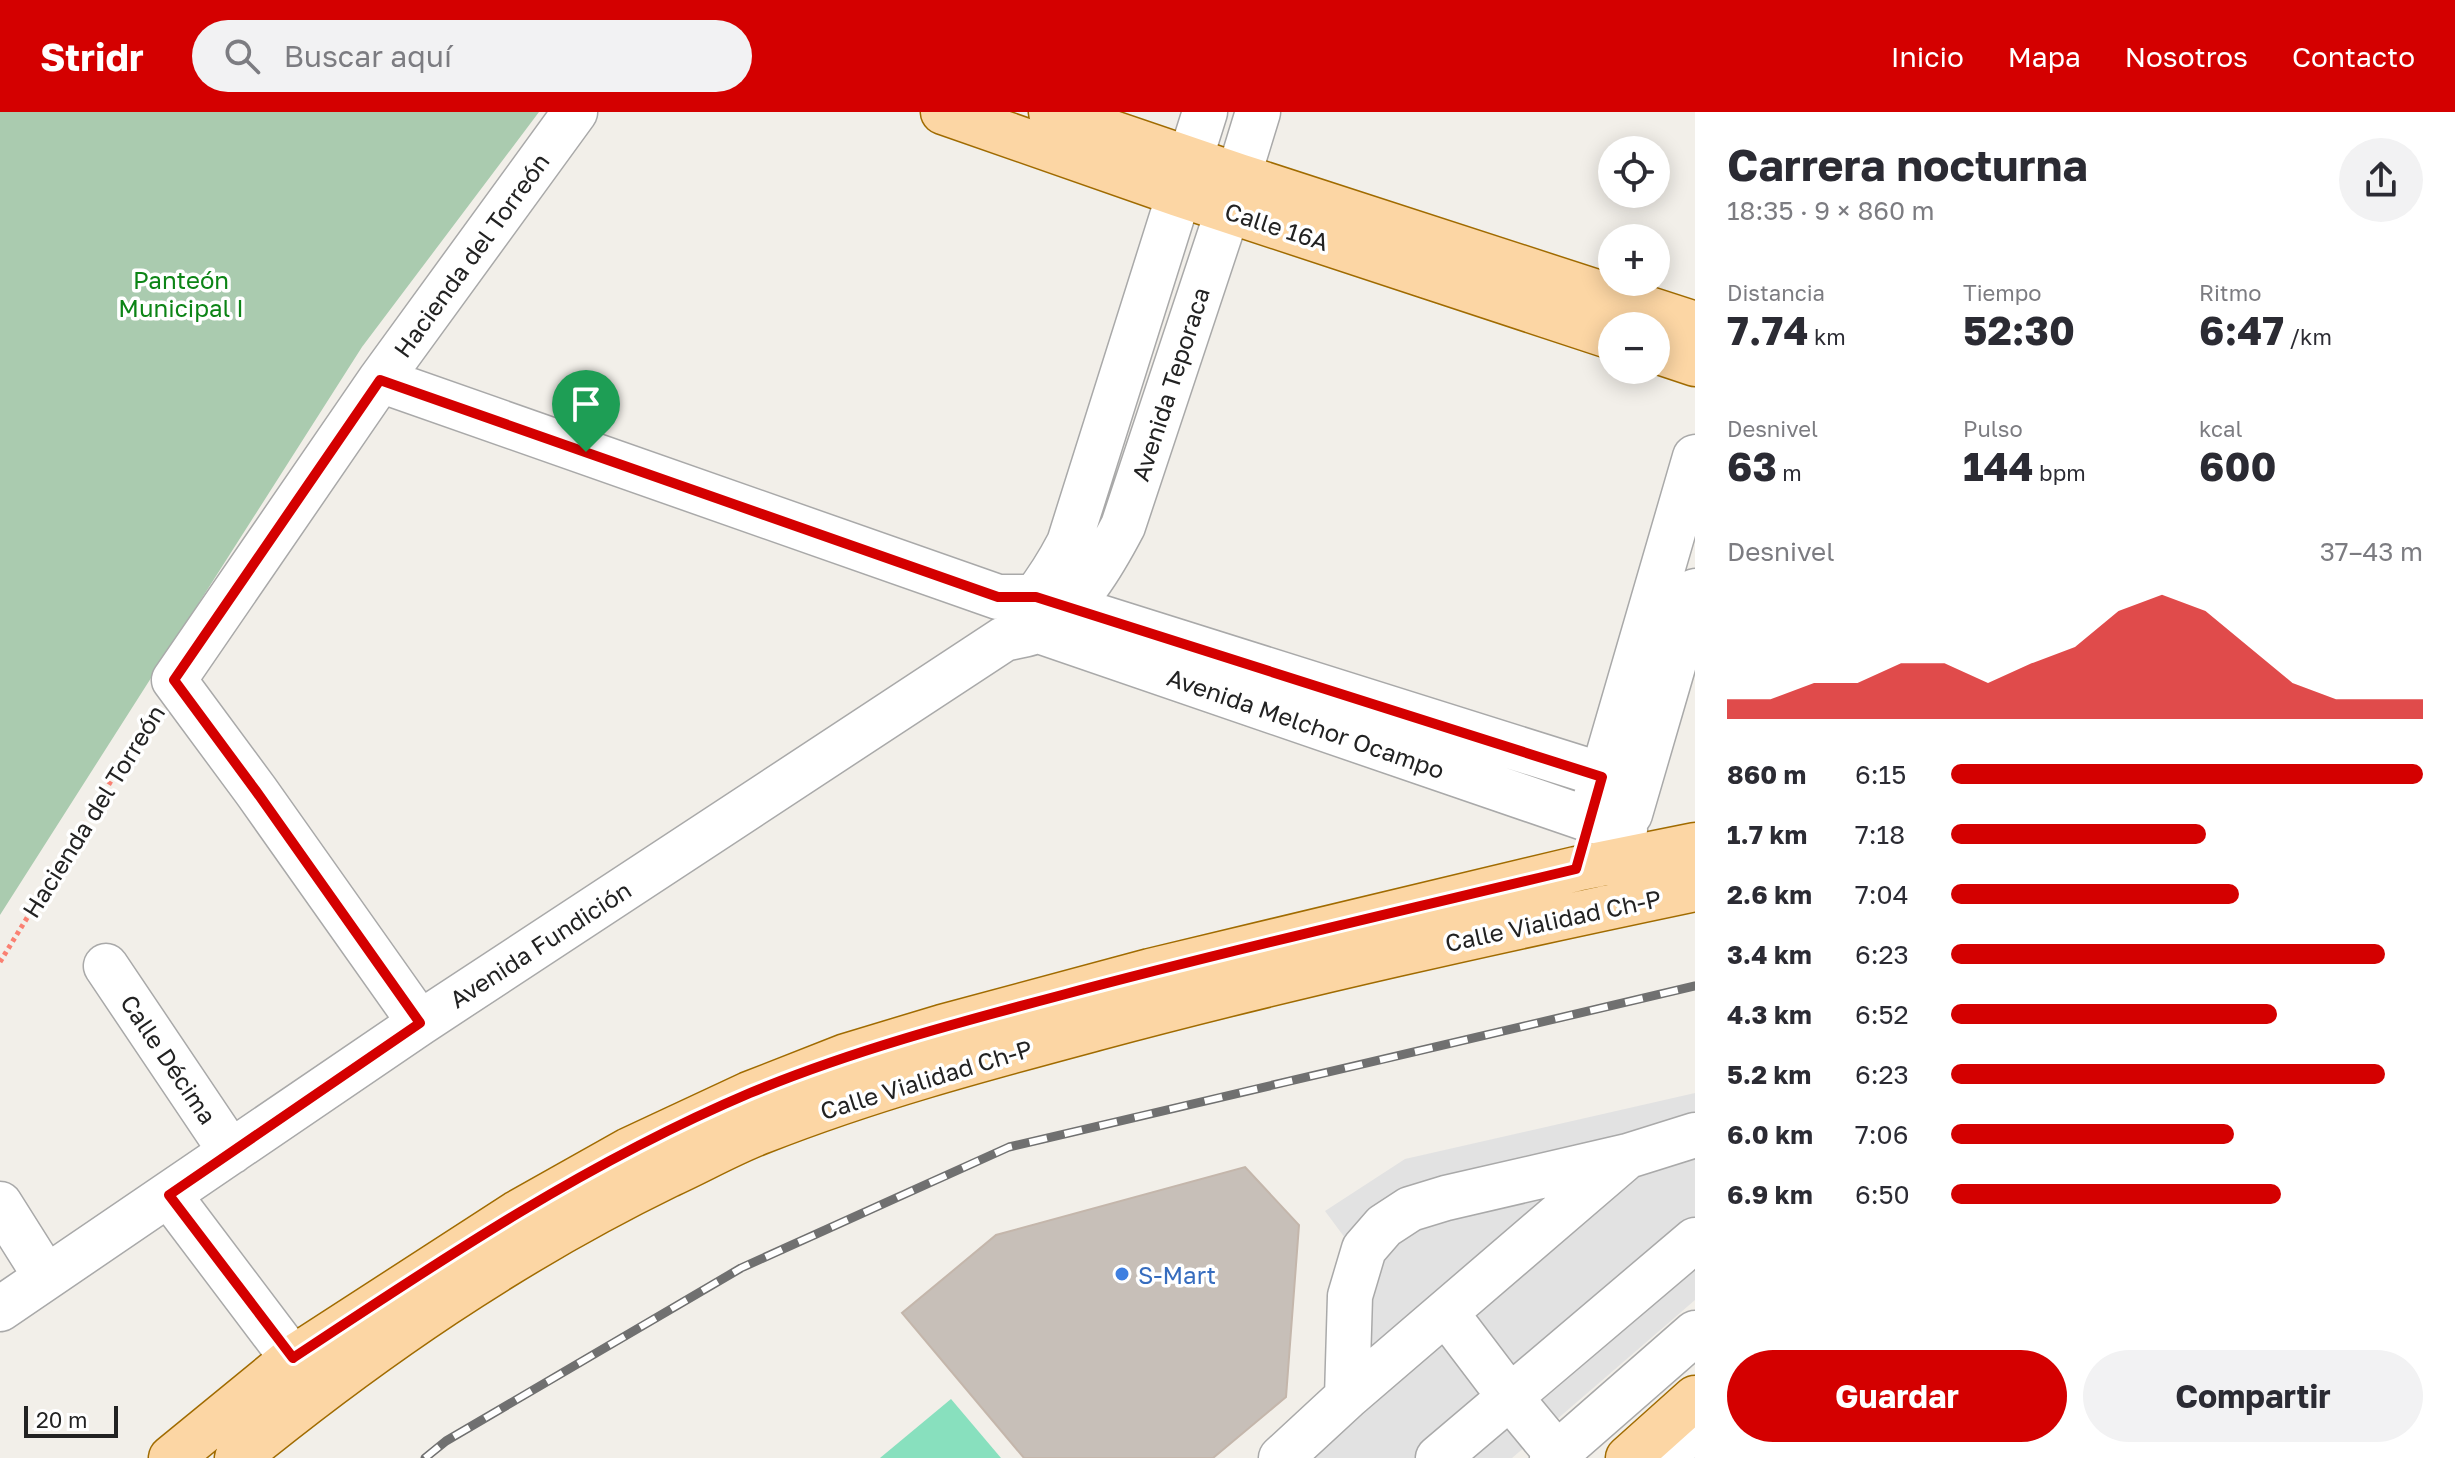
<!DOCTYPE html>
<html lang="es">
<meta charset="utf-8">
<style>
body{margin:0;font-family:"Golos Text",sans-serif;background:#f2f2f3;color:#2b2b33;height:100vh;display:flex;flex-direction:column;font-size:30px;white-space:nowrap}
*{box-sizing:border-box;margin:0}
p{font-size:26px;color:#7c7c81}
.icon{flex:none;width:44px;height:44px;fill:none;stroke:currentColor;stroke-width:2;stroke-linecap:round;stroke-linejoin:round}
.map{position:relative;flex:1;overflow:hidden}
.details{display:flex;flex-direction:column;background:#fff;width:760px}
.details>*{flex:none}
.controls{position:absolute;left:1598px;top:24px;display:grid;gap:16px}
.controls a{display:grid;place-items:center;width:72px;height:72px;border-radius:50%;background:#fff;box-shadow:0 4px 20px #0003;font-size:40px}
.scale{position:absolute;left:24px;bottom:20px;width:94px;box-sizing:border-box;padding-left:8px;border:4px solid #222;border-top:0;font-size:22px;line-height:28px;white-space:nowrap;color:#222;-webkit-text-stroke:6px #fff;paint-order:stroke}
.pin{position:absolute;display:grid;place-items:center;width:68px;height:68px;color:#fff;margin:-82px -34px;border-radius:50% 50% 50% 0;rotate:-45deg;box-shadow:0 0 8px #0007}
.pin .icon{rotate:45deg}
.round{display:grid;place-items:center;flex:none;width:84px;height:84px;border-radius:42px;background:#f2f2f3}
.headline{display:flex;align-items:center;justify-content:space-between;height:136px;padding:0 32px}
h1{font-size:44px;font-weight:700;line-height:60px}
.stats{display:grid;grid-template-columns:repeat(3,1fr);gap:12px;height:136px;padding:8px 32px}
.stats div{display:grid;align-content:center}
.stats b{font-size:40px;font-weight:700}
.stats small{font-size:22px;font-weight:400}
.stats p{font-size:22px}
.chart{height:224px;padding:16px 32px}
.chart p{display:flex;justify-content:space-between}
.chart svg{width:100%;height:144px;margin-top:8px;fill:#d40000;opacity:.7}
.action{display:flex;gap:16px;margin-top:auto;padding:16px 32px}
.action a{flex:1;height:92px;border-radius:48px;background:#d40000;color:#fff;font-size:32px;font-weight:700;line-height:92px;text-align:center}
.action a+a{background:#f2f2f3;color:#2b2b33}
ul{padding:0 32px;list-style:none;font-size:26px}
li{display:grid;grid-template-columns:128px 96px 1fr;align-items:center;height:60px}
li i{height:20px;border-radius:10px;background:#d40000}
header{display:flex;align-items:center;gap:48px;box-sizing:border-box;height:112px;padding:0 40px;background:#d40000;color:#fff}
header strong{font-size:38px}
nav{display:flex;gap:44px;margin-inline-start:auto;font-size:28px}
.search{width:560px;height:72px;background:#f2f2f3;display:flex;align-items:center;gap:20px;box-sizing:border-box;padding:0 28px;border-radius:44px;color:#7c7c81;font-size:30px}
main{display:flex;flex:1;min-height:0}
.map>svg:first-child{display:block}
.cemetery{fill:#aacbaf}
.pitch{fill:#88e0be}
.parking{fill:#e2e2e2}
.building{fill:#c7bfb8;stroke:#c4b6ab;stroke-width:2}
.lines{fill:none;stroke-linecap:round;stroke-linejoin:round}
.minor-casing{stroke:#a9a9a9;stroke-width:47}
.major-casing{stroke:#a06b00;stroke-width:47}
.path{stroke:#fa8072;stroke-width:5;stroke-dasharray:4 4;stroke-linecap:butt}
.minor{stroke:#fff;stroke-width:44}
.major{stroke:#fcd6a4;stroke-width:44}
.rail-casing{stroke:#707070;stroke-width:9}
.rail{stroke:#fff;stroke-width:6;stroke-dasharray:18;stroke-linecap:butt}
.route-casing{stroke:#fff;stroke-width:16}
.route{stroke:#d40000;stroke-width:10}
.shop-dot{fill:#3f7fe0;stroke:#fff;stroke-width:3}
.labels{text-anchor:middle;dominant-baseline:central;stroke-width:7;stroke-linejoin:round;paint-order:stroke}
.street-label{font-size:24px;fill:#222;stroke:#fff}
.park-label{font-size:24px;fill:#0c8416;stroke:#fff}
.shop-label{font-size:24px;fill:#366cbe;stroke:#fff;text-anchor:start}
</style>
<header>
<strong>Stridr</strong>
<div class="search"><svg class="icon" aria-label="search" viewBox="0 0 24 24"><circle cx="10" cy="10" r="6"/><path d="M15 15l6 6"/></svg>Buscar aquí</div>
<nav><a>Inicio</a><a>Mapa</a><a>Nosotros</a><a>Contacto</a></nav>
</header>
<main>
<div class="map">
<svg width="1695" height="1346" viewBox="0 0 1695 1346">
<rect width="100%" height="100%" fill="#f2efe9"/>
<path class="cemetery" d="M0 0H539L362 235 0 803Z"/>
<path class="pitch" d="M951 1287 1001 1346H880Z"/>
<path class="parking" d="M1695 981V1188L1512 1346H1280L1331 1303 1345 1126 1325 1099 1405 1047Z"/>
<path class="building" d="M1245 1055 1299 1113 1286 1285 1213 1346H1024L902 1201 996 1123Z"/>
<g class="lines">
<g class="minor-casing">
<path id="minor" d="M380 268 998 485H1036L1637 674
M1018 505C1039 482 1055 458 1069 431L1205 0
M1018 508 1039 519 1590 708 1625 718
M1594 692 1695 345
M1630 702 1695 479
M106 854 231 1040
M420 911 256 679 174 568 380 268 575 0
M169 1083 314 1275
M0 1092 46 1165
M0 1197 420 911 1004 527C1015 524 1031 523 1041 517 1078 495 1103 452 1123 414L1228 98 1258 0
M1446 1201 1509 1284 1557 1342
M1347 1285 1350 1184 1364 1137 1384 1114 1410 1097 1446 1086 1628 1044 1695 1023
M1281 1346 1347 1285 1623 1048
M1438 1346 1695 1128
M1552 1346 1695 1221
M1660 1346 1695 1317"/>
</g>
<g class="major-casing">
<path id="major" d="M943 0 1178 82 1612 225
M1051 0 1239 64 1695 212
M1656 239 1695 252
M171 1346 293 1246 517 1101 629 1038 749 982 846 944 942 915 1150 859 1576 757 1695 733
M237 1346C372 1236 511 1140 669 1063 700 1049 731 1031 763 1019 872 976 985 946 1097 916 1295 863 1495 819 1695 777
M1628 1346 1695 1286"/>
</g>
<path class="path" d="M0 850 152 602"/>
<use href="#minor" class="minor"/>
<use href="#major" class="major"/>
<g class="rail-casing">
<path id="rail" d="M425 1346 446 1329 741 1156 1009 1035 1695 874"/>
</g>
<use href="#rail" class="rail"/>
</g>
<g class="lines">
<g class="route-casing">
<path id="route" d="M380 268 998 485H1036L1602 665 1576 757C1405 798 1233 837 1062 883 956 911 851 939 750 981 587 1050 439 1149 293 1246L169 1083 420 911 256 679 174 568Z"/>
</g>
<use href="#route" class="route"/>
</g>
<circle class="shop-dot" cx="1122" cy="1162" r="8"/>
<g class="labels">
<g class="street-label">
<text transform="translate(1277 114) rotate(18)">Calle 16A</text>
<text transform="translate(471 143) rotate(-54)">Hacienda del Torreón</text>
<text transform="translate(1170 272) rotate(-72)">Avenida Teporaca</text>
<text transform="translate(1306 611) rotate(19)">Avenida Melchor Ocampo</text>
<text transform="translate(93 699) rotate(-58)">Hacienda del Torreón</text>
<text transform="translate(1553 808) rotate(-12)">Calle Vialidad Ch-P</text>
<text transform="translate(540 832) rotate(-33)">Avenida Fundición</text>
<text transform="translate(169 947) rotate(56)">Calle Décima</text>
<text transform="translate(926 967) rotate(-17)">Calle Vialidad Ch-P</text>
</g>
<g class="park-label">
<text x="181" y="167">Panteón<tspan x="181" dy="28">Municipal I</tspan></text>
</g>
<g class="shop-label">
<text x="1138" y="1162">S-Mart</text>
</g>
</g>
</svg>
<div class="controls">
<a><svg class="icon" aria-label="locate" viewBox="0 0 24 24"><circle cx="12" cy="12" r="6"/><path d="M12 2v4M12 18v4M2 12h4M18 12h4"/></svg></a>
<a>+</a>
<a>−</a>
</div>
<div class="scale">20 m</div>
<div class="pin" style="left:586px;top:340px;background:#1e9e55"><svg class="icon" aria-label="arrive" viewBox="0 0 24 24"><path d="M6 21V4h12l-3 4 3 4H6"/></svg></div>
</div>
<section class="details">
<div class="headline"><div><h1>Carrera nocturna</h1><p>18:35 · 9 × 860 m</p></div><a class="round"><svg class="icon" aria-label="share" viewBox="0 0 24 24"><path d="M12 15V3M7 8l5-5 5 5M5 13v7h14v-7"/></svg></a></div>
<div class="stats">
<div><p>Distancia</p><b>7.74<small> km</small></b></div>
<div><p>Tiempo</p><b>52:30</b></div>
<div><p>Ritmo</p><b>6:47<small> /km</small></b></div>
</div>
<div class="stats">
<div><p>Desnivel</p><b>63<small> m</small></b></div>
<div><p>Pulso</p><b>144<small> bpm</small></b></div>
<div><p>kcal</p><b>600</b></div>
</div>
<div class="chart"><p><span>Desnivel</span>37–43 m</p>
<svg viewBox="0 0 160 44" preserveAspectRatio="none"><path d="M0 44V38L10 38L20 33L30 33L40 27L50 27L60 33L70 27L80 22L90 11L100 6L110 11L120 22L130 33L140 38L150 38L160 38V44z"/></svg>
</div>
<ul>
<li><b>860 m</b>6:15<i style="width:100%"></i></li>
<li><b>1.7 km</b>7:18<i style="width:54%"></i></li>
<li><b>2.6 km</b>7:04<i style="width:61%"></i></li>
<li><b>3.4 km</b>6:23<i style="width:92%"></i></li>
<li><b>4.3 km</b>6:52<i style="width:69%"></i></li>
<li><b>5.2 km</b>6:23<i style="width:92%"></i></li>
<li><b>6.0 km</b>7:06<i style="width:60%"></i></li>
<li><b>6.9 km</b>6:50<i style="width:70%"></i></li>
</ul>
<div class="action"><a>Guardar</a><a>Compartir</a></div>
</section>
</main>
